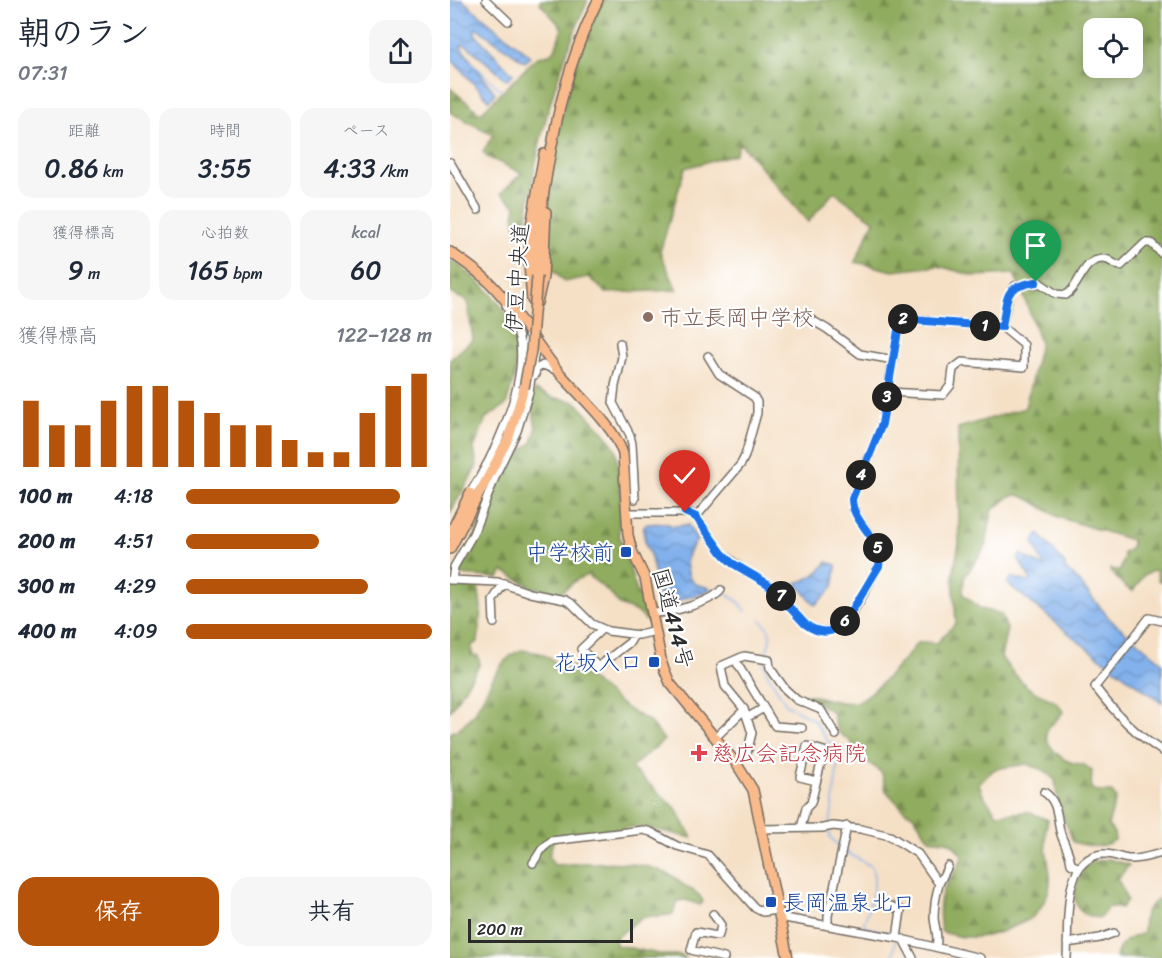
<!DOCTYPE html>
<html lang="ja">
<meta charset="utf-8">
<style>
body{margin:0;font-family:Sriracha,"Klee One",sans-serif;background:#f6f6f7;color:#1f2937;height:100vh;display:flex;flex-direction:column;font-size:22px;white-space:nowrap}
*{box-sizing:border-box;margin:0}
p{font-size:20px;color:#747a83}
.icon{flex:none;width:33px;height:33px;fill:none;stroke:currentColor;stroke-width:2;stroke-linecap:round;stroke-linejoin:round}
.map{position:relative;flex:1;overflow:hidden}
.sheet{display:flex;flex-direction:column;background:#fff;width:450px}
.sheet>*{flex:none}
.tools{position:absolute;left:633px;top:18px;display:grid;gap:12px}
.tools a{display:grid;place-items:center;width:60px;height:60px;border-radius:12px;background:#fff;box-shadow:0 3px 15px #0003;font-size:30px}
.scale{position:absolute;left:18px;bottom:15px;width:165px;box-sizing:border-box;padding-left:6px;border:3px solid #2b2b2b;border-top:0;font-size:16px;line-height:21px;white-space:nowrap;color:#2b2b2b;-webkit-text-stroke:4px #fff;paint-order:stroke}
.pin{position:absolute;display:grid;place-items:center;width:51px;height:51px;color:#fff;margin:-62px -26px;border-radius:50% 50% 50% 0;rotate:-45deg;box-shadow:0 0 6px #0007}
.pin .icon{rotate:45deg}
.km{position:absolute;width:30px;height:30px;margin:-15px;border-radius:50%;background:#222;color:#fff;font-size:16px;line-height:30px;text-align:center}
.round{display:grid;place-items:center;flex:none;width:63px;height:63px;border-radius:18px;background:#f6f6f7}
.overview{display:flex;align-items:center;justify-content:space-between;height:102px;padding:0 18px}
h1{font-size:33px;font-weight:600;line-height:45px}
.stats{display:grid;grid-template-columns:repeat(3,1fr);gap:9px;height:102px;padding:6px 18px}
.stats div{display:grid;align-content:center;border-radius:15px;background:#f6f6f7;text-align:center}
.stats b{font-size:26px;font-weight:600}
.stats small{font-size:16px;font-weight:400}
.stats p{font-size:16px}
.chart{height:168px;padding:12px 18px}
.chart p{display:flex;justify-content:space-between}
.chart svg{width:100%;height:108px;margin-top:6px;stroke:#b45309;stroke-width:6}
.primary-button{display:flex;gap:12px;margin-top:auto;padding:12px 18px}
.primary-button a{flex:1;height:69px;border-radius:18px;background:#b45309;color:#fff;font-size:24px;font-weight:600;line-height:69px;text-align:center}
.primary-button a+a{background:#f6f6f7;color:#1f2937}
ul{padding:0 18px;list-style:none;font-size:20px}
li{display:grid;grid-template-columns:96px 72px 1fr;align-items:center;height:45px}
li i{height:15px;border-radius:8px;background:#b45309}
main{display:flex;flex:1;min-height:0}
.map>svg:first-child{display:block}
.forest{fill:url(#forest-firs);stroke:#5e6c44;stroke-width:1.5;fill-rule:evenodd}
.water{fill:url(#water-waves);stroke:#566e8c;stroke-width:1.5}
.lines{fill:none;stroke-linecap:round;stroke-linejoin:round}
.stream{stroke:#82b1ec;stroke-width:1.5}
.minor-casing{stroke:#726a61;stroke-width:10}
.highway-casing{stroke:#726a61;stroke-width:12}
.minor{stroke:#fff;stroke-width:7}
.highway{stroke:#fabb8c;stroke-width:9}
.highway-bridge-casing{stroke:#726a61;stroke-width:12;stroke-linecap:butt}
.highway-bridge{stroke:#fabb8c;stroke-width:9}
.route-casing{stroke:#fff;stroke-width:12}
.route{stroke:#1a73e8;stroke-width:8}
.education-dot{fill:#8d6e63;stroke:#fff;stroke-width:2}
.transit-dot{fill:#1a4fb4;stroke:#fff;stroke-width:2}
.health-dot{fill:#e0444e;stroke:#fff;stroke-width:2}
.labels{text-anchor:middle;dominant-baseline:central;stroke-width:4.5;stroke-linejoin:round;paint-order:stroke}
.street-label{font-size:22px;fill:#2b2b2b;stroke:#fff}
.education-label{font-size:22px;fill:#785e54;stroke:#fff;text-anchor:start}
.transit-label{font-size:22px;fill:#164399;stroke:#fff;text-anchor:end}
.health-label{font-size:22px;fill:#be3a42;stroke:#fff;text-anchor:start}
</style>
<main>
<section class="sheet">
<div class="overview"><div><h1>朝のラン</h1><p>07:31</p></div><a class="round"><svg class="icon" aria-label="share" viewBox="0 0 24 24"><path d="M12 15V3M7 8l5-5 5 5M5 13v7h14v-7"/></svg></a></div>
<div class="stats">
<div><p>距離</p><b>0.86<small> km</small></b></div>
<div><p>時間</p><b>3:55</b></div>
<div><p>ペース</p><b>4:33<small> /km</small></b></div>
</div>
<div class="stats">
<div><p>獲得標高</p><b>9<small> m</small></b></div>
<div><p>心拍数</p><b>165<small> bpm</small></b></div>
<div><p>kcal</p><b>60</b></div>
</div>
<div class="chart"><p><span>獲得標高</span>122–128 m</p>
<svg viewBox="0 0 160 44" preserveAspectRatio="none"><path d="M5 44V17M15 44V27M25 44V27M35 44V17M45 44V11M55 44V11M65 44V17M75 44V22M85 44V27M95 44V27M105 44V33M115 44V38M125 44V38M135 44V22M145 44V11M155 44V6"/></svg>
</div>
<ul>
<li><b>100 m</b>4:18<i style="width:87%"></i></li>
<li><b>200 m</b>4:51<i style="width:54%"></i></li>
<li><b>300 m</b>4:29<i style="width:74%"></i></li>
<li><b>400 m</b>4:09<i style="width:100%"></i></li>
</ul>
<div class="primary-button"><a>保存</a><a>共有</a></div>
</section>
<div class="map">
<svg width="712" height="958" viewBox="0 0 712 958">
<defs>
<pattern id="forest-firs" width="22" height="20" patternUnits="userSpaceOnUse" patternTransform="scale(1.5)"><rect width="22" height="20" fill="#90ac5e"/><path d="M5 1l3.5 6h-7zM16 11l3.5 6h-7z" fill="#768c4e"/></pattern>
<pattern id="water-waves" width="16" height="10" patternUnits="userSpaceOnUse" patternTransform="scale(1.5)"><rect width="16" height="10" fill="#82b1ec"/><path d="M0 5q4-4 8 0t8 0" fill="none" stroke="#6b90bf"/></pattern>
</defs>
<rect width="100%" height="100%" fill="#fff"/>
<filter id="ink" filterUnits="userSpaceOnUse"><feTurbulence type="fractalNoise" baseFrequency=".0167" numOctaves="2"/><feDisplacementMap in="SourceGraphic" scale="12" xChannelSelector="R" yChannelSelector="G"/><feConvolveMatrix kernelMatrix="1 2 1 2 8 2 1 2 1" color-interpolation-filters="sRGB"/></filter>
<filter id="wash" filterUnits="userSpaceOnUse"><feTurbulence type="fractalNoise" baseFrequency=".008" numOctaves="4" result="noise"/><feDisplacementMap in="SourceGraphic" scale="24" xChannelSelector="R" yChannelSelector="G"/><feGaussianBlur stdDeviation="1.35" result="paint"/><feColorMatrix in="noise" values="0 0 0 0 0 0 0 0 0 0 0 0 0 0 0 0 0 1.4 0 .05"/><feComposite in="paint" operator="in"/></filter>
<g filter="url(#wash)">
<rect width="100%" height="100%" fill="#f5e0c6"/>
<path class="forest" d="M90 0H138C106 72 83 151 76 230L66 228 64 215 66 206 51 193 72 173 37 157 33 152 43 135 0 112V88L29 112H32L86 58 102 53 105 50 112 28 90 3Z
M154 0H712V219L708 224 712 239V582L708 580 707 571 704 570 694 575 683 591 675 587 660 571V569L670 571 674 557 673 553 680 549 682 544 681 540 608 517 581 500 569 495 560 496 542 511 536 546 514 578 513 594 531 609 551 614 557 629 551 657C559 669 568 679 579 688 593 699 605 696 613 712 609 718 605 721 600 726 588 739 608 757 620 762 625 764 630 763 634 765 637 766 639 769 642 771L641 788 648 792H662L666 798 658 825 664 833 665 840C653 849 637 846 623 842L608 803 605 780 593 770 577 764 545 769 529 783 532 793 547 814 579 812 598 820C592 839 598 856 600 875 602 889 592 911 580 919 571 924 559 928 550 932 532 939 508 939 491 931 489 916 488 902 494 888 500 877 511 867 512 855 497 836 498 843 479 839L464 816 455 811 436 791 432 773 414 759 400 741 389 733 385 725 383 714 378 709 358 698V695C373 696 389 705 405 702 420 699 457 657 467 643L475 642 487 643 506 623 503 576 509 543 508 428 575 408 590 343 576 302 564 274 524 276 489 266 443 271 405 262 424 221 384 192 358 222 290 143 285 154 235 168 210 252 227 290 156 293 139 277 114 282 92 259C104 172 108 77 154 0ZM644 28H682V68H644Z
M0 259C27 278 64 309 67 345 69 366 62 386 56 405L36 418 24 448 27 466 0 513V360L23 339 17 301 0 293Z
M85 390 101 397 126 402 157 436 166 449 171 488 169 534 188 595 195 594 200 617 199 623 187 612 169 605 161 594 138 575 126 580 111 593 82 587 53 571 49 578 9 575 6 573 21 545 60 458 82 443 86 429 83 410 79 407Z
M20 583 28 584 31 608 28 642 22 645V655L28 656 30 664 0 711V587Z
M72 650 90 653 108 663 125 667 176 708 199 721 214 740 181 768 226 808 242 838 198 828 181 827 154 831 124 832 104 838 99 856 104 865C143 862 185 858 221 875 226 877 228 881 232 884 240 889 250 893 253 902L250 905 235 900 228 901 223 914C215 917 211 915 203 916 188 916 176 930 165 939L166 945 214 955H230L237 958H0V733C38 717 36 662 72 650Z
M658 859 679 865 668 879 677 900 671 908 659 907 649 918C643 917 635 916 631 911 618 898 629 872 640 862Z
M712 896V958H666C669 942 678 938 693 933 693 913 695 908 712 896Z"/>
<path class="water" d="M0 0H12L80 56 75 62 28 29H25V34L63 74 57 80 16 45H11V47L45 93 39 100 0 58Z
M214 523 224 526 238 525 247 540 238 553 236 564 239 577 245 584 260 588 254 593 211 605 201 557 196 546 193 529 196 524Z
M589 534 615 564V569L624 576 660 619 712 662V703L633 645 557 583 562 577 578 582 581 580 568 559 571 554 592 566H594L583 542Z
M377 562 386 565C384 592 384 587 365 605L346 583C360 579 368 574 377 562Z"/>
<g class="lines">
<path class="stream" d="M21 62 51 90
M260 588 267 591
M274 593 289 602 296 611
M311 620C325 633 320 640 315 657
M314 662 317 673 336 704 364 720 377 741 386 744 390 748 380 825
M379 830 380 837 390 848
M394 851 421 866C429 882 419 907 414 923L415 927 444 934
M443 958 445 941"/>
</g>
</g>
<g filter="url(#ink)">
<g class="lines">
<g class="minor-casing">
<path id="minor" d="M36 0 58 21
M0 162 28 210
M355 316 377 329 410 354 444 360
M552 327 559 294 565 286 590 283 606 294 616 295C631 286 631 259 654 259 661 259 664 266 671 266L695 243H701L712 254
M170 343 172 357 165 386 163 403 180 435 182 444 185 499
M74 359 79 333
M85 375 86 369 93 365 106 370
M18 496C43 458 76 390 70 344 69 330 61 318 56 305
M177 513H240L246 517 272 553 292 569 318 584 355 624C393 651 413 592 429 565 435 539 402 524 402 499L432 424 450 319 552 327 574 345V367L512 362 503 369 501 385 493 395 438 392
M246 517 291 464 295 456 307 413V402L304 397 269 374 258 356
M0 580 48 582 80 593 115 600 122 604 142 624 158 631 189 635 206 631
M2 580 4 567 23 534 48 470 67 431 79 392 85 350
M203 613C220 613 261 603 271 590
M712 621 699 618 645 687C664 712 685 734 712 751
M44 623 43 600 54 583
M152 629 131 649 148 667 180 642 184 635
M285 660 325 726 352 728
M298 717 314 708
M266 737 294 710
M286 763 297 753 302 733 294 709 275 686 271 666 294 656 319 660 320 668 335 689 347 700 371 710 386 735
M594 792C608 801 607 817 610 831 613 844 619 848 621 864L629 868
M351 828 356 808 361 803 374 751 357 746 350 777 366 781
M310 829 373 828 383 826 411 829 440 836 468 854 489 884C486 895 484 907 484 918 485 929 489 936 486 947
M83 863 92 849 101 841 193 830 201 832 227 846 258 855 305 908 313 912 328 910
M489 884 498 866
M435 904 451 910 447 938
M263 914 271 925 269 935 267 936 246 932 241 950 274 958
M329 917 447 938 530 958
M378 926V916L397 826
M453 939 463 958
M617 943 650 938 664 933
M617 958C619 928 610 858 653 854 663 853 671 859 680 859 690 860 702 855 712 853"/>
</g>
<g class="highway-casing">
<path id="highway" d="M0 252C14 262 28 271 40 283 66 309 85 343 108 371 128 395 164 425 173 454L178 535 182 551 195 578 212 664 220 683 286 763 303 790 338 958
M87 276C87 230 94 185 103 140 112 90 126 45 148 0
M82 300 79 264 80 231 94 154
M87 303 93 277 96 212
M0 534 20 493
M0 549 59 437 74 388"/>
</g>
<use href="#minor" class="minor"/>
<use href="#highway" class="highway"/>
<g class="highway-bridge-casing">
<path id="highway-bridge" d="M74 388 81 351 87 276"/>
</g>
<use href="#highway-bridge" class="highway-bridge"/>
</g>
</g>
<g class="lines" filter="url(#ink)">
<g class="route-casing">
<path id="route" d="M235 512 246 517 272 553 282 563 318 584 355 624C383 644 396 621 409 599 416 588 422 577 429 566 434 539 402 524 402 499L432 424 450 319 552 327C558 297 552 287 586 282"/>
</g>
<use href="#route" class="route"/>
</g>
<circle class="education-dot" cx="198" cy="317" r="6"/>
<g class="transit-dot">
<rect x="170" y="546" width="12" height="12" rx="3"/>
<rect x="198" y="656" width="12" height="12" rx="3"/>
<rect x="315" y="896" width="12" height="12" rx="3"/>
</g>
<path class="health-dot" d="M246 744h6v6h6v6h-6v6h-6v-6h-6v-6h6z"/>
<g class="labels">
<g class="street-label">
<text transform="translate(67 278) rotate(-86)">伊豆中央道</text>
<text transform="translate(223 618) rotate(75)">国道414号</text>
</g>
<g class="education-label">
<text x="210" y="317">市立長岡中学校</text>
</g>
<g class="transit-label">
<text x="164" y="552">中学校前</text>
<text x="192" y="662">花坂入口</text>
<text x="333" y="902" text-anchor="start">長岡温泉北口</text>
</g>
<g class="health-label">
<text x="262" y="753">慈広会記念病院</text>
</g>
</g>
</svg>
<div class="tools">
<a><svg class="icon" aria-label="locate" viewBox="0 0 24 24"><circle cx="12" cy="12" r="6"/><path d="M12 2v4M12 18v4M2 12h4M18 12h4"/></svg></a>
</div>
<div class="scale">200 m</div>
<div class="pin" style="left:586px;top:282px;background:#1e9e55"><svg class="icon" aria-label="arrive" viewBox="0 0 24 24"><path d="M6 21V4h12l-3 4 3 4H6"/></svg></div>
<div class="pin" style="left:235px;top:512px;background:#d93025"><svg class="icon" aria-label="check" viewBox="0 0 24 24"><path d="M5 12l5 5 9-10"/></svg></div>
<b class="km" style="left:535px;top:326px">1</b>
<b class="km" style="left:453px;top:319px">2</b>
<b class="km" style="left:437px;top:397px">3</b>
<b class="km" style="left:411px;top:475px">4</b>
<b class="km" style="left:428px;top:548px">5</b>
<b class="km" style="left:395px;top:621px">6</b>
<b class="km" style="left:331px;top:596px">7</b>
</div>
</main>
